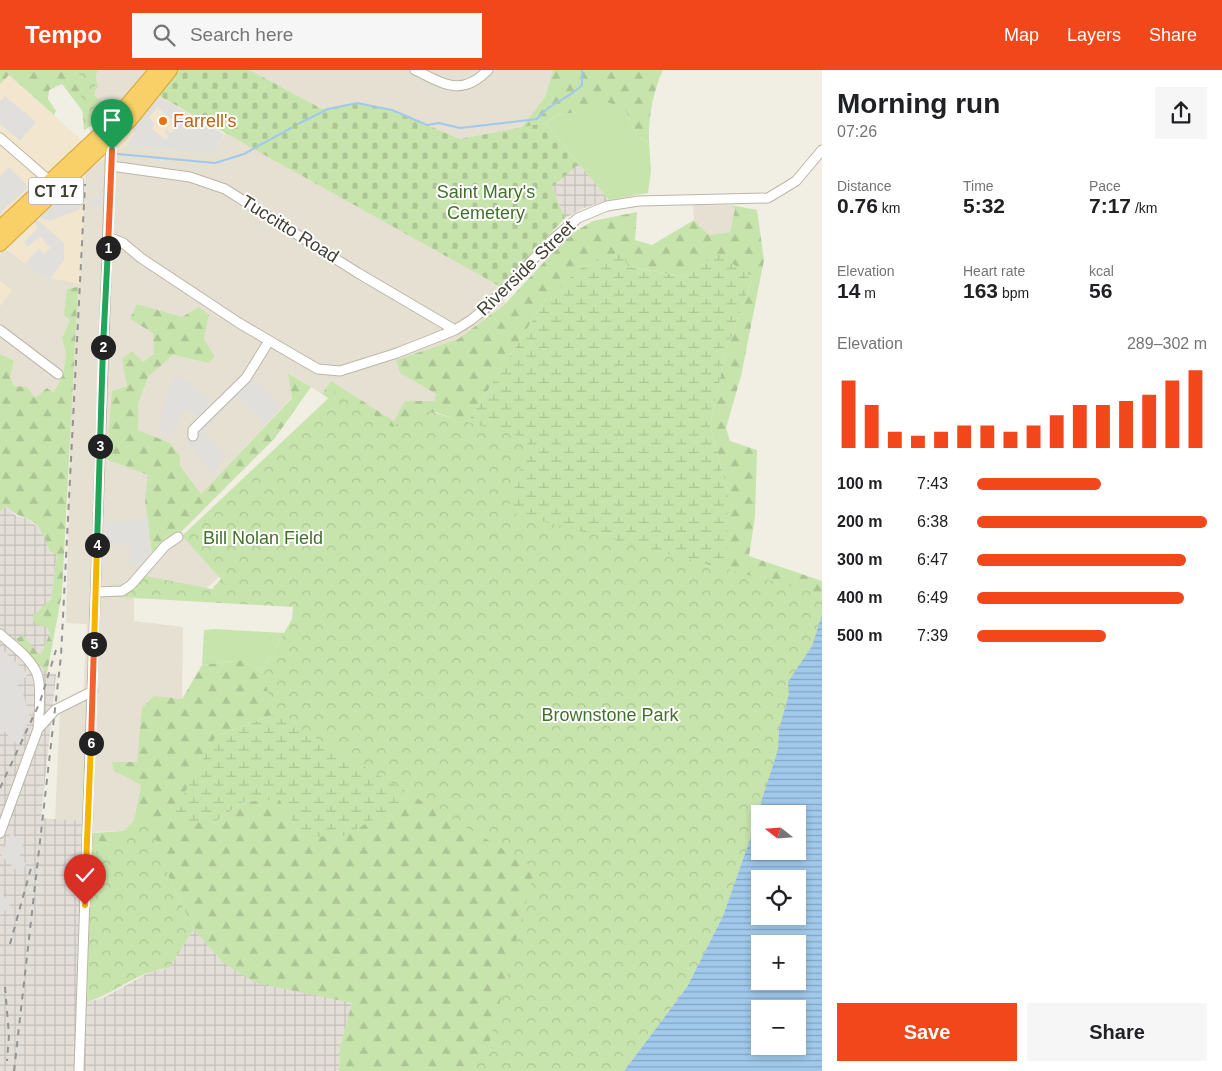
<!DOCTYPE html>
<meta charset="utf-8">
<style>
body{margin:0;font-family:Arial,sans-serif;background:#f6f6f6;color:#202124;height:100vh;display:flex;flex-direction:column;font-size:19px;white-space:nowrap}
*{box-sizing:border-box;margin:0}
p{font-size:16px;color:#757577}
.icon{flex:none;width:28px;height:28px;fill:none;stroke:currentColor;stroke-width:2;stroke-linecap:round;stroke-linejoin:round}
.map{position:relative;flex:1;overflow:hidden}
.side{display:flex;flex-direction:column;background:#fff;width:400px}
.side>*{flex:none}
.needle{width:32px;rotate:287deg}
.controls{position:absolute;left:751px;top:735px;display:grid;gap:10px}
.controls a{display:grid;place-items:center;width:55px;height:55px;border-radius:0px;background:#fff;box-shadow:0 2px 8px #0003;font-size:25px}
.pin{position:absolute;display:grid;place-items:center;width:42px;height:42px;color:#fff;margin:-51px -21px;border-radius:50% 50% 50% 0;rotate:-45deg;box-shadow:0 0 5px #0007}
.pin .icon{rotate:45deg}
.km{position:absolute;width:25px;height:25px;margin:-12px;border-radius:50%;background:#222;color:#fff;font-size:14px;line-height:25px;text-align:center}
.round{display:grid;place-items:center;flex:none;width:52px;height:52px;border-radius:0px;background:#f6f6f6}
.overview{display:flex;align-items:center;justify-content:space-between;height:85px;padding:0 15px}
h1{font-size:28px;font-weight:600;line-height:38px}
.stats{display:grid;grid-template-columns:repeat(3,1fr);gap:8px;height:85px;padding:5px 15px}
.stats div{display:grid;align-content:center}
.stats b{font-size:21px;font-weight:600}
.stats small{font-size:14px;font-weight:400}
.stats p{font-size:14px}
.chart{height:140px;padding:10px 15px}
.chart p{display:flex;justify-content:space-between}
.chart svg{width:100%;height:90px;margin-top:5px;stroke:#f1471a;stroke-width:6}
.primary-button{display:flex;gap:10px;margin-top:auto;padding:10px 15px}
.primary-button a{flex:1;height:58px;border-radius:0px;background:#f1471a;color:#fff;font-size:20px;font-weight:600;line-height:58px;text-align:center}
.primary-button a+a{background:#f6f6f6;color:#202124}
ul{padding:0 15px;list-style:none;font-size:16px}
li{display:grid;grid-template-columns:80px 60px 1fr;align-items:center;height:38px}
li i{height:12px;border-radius:6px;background:#f1471a}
header{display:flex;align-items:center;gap:30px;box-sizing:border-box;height:70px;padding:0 25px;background:#f1471a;color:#fff}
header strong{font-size:24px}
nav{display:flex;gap:28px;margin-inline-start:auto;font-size:18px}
.search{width:350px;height:45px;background:#f6f6f6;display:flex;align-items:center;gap:12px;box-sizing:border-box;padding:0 18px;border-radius:0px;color:#757577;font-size:19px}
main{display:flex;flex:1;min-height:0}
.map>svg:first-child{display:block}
.residential{fill:#e5e0d1}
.commercial{fill:#f3e6ce}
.industrial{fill:url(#industrial-grid)}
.green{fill:#c8e4ad}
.forest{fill:url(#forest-firs)}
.wetland{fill:url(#wetland-marsh)}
.cemetery{fill:url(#cemetery-stones)}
.park{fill:url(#park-crowns)}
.parking{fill:#e1dfdc;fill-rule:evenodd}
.water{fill:url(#water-rules);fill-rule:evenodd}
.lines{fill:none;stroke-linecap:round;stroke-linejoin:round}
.stream{stroke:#a1c9ec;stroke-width:2}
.minor-casing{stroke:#bcb6a6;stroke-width:11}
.highway-casing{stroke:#d6a538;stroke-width:16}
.minor{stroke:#fff;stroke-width:9}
.highway{stroke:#f8d067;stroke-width:14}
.rail{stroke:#939393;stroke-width:2;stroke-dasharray:6 6;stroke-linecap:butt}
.split-1-casing{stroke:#fff;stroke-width:10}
.split-2-casing{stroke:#fff;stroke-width:10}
.split-3-casing{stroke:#fff;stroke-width:10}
.split-4-casing{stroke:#fff;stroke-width:10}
.split-5-casing{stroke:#fff;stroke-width:10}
.split-6-casing{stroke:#fff;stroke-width:10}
.split-7-casing{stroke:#fff;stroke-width:10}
.split-8-casing{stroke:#fff;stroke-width:10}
.split-1{stroke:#f0652b;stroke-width:6}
.split-2{stroke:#22a559;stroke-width:6}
.split-3{stroke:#22a559;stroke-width:6}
.split-4{stroke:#22a559;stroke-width:6}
.split-5{stroke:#f5b400;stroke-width:6}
.split-6{stroke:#f0652b;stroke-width:6}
.split-7{stroke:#f5b400;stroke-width:6}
.split-8{stroke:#f5b400;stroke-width:6}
.food-dot{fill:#e8710a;stroke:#fff;stroke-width:2}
.labels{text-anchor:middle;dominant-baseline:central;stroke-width:4;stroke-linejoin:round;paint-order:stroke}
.shield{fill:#fff;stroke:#7b7871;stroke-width:1}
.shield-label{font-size:16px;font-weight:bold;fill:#423e34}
.food-label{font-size:18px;fill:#c56008;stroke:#fff;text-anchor:start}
.park-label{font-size:18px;fill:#41712a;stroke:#fff}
.street-label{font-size:18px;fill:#423e34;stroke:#fff}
</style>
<header>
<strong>Tempo</strong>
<div class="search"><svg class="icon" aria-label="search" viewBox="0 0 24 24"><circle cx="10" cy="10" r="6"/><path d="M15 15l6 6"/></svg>Search here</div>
<nav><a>Map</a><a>Layers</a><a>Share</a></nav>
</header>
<main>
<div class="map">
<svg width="822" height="1001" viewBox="0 0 822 1001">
<defs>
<pattern id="industrial-grid" width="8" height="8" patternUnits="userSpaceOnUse" patternTransform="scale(1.25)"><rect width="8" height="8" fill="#e3dfd8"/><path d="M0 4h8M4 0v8" fill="none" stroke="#c4c0ba"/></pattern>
<pattern id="forest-firs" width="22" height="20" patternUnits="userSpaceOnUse" patternTransform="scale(1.25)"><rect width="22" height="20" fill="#c8e4ad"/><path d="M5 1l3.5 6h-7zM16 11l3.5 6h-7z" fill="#adc595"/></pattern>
<pattern id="wetland-marsh" width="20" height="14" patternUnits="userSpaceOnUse" patternTransform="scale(1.25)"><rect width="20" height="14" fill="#c8e4ad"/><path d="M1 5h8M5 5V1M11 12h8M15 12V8" fill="none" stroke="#adc595"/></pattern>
<pattern id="cemetery-stones" width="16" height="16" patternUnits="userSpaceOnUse" patternTransform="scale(1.25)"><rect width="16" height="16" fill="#c8e4ad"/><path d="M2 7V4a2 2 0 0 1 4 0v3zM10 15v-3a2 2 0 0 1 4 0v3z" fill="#adc595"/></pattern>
<pattern id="park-crowns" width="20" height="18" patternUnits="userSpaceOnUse" patternTransform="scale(1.25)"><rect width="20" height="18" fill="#c8e4ad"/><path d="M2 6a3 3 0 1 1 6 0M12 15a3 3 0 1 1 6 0" fill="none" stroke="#adc595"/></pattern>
<pattern id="water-rules" width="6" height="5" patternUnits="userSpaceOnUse" patternTransform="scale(1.25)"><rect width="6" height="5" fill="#a1c9ec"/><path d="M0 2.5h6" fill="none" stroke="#85a5c0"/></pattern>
</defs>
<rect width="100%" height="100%" fill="#f1eee3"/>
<path class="residential" d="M99 0H151L114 41 93 25 95 6Z
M250 0H553L545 27 520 59 460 69 392 40 357 33 322 39Z
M226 62 501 217 505 233 458 269 397 290 400 303 436 324 434 332 394 351 331 311 322 324 289 303 292 327 201 424 180 394 170 373 138 360V334L148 307 173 285 207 293 215 287 204 269 209 245 153 263 155 284 143 292 127 316 112 322 149 405 146 430 153 483 181 462 222 504 207 518 134 526V551L183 557 182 629 154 627 142 639 138 692 114 701 141 714 134 750 124 761 83 762V751L55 750 60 641 83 629 87 554 66 553 71 338 78 218 67 219 70 250 62 268 66 284 63 305 53 323 35 328 14 316 10 307 14 291 0 284V236L11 220 0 211V179L3 177 45 207 54 208 86 101 126 75 173 81H215Z
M693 134 731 135 735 139 730 162 709 165 694 150Z"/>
<path class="commercial" d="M8 4 99 86 158 23 224 64 215 82 173 81 126 75 86 101 80 214 45 207 0 174V14Z
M0 211 12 220 0 236Z"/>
<path class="industrial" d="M579 94 609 130 584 138 565 148 552 117Z
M6 436 16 446 28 449 43 462 50 482 57 484 51 529 41 540 50 563 40 586 23 566 47 603 56 604 41 748 83 751 82 815 90 816 87 932 103 928 152 901 169 898 194 859 222 892 305 922 352 933 340 977 339 1001H0V442Z"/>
<path class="green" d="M596 27 625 39 637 66 649 72 651 101 648 123 609 130 545 53 556 45 579 42Z
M215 559 284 563 262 601 243 590 202 595 204 560Z"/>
<path class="forest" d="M0 0H99L95 6 98 16 93 25 108 35 93 54 84 60V43L62 14 49 20 48 29 56 41 54 45 9 5 0 14Z
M553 0H663C653 21 648 49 649 72L637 66 625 39 596 28 579 42 556 45 545 53 520 59 545 27Z
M731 135 757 140 764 190 741 306 726 358 730 371 757 380 755 447 749 486 822 511V545L760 744 700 765 746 783 742 794 624 1001H339L340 977 352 933 256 913 222 892 194 859 171 813 90 816 91 763 124 761 134 750 141 715 114 701 112 692H137L142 638 154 626 182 629 202 595 243 590 262 601 275 644 216 666 211 755 243 732 279 728 301 767 407 672 697 496 728 424 710 356 725 285 753 207 716 184 687 207 629 197 546 229 467 353 435 342 416 366 369 355 322 324 331 311 394 351 405 331H434L436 324 400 303 396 290 458 269 505 234 569 165 593 151 637 142 635 170 652 175 694 150 709 165 730 162 735 139Z
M78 217 62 523 47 603 16 569 23 565 40 586 50 563 47 557 33 553V546L51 529 57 484 50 482C45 469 41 454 26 448 17 445 13 443 6 436L0 442V284L14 291 10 307 14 316 27 317 35 328 47 318 53 323 63 305 66 284 62 268 70 250 64 245 67 219Z
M137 234 182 247 199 237 209 245 204 269 215 287 208 293 173 285 148 307 138 334V360L170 373 180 386V395L201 424 292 328 288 303 311 317 275 368 181 462 152 483 145 430 148 405 106 389 112 321 127 316 122 289 132 281 143 292 154 284 153 263 130 249Z"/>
<path class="wetland" d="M620 182 629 197 687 207 716 183 753 207 725 285 710 356 728 424 727 488 697 496 407 671 401 735 343 766 301 767 279 729 243 732 211 755 171 747 216 666 275 644 262 601 467 353 546 229 585 195Z"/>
<path class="cemetery" d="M175 0H250L322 39 357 33 392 40 460 69 545 53 579 94 552 117 565 148 501 217 161 27 158 23Z"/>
<path class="park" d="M79 0H96L93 54 84 60Z
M336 321 393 357 420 339 529 369 507 442 822 524V545L816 567 807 585 788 612 789 624 779 659 778 680 761 732 762 744 757 751 723 846 687 917 624 1001H460L486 986 535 798 275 644 262 601 292 549 293 537 117 527 140 505 212 519 221 509 182 466Z
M148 746 171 813 194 859 169 898C139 900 115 924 87 932L91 785Z"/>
<path class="parking" d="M156 25 224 64 215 82 173 81 126 75 135 63 133 59 127 60ZM158 37 178 55 171 63 166 59 164 61 169 66 165 70 152 59 155 54 149 47Z
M5 26 36 52 20 71 0 54V32Z
M9 97 27 115V119L2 141 0 147V106Z
M105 103 106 136H89V129L99 128V105Z
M76 114 83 124 84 133 78 140 50 151 36 146 68 117 69 121Z
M37 149 64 173V190L51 208 45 207 25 194 39 178 44 184 50 178 40 166 28 177 24 172 38 158 33 151Z
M244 301 253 307 281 337 266 353 237 327 204 362 226 386 212 404 187 371 189 360 200 346 185 340 170 365 159 362 162 340 174 305 192 313 191 318 216 332Z
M148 447 150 493 129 496 130 476 107 473 106 454Z
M0 577 28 604 17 616 22 620 30 648 18 675 0 657Z
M11 763 23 773 20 786 26 794 21 805 1 785Z
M2 823 10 836 0 845V825Z"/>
<path class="water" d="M822 545V1001H624L687 917 723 846 758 747 760 746V781H798V744H762L761 732 778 680 779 659 789 624 788 612 812 576ZM760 809H798V846H760ZM760 874H798V911H760ZM760 939H798V976H760Z"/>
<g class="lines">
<path class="stream" d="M298 54 328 39 357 33 392 40 427 55 439 53 460 58 537 49C553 30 566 31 582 15V0
M118 84 215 93 244 84 291 58"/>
<g class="minor-casing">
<path id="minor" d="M415 0C444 14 462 27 488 0
M0 68 53 114
M111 96 190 107 225 119 358 203 455 260
M108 167 123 173 141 188 239 253 304 291 318 299 340 301 397 283 455 260 471 250 487 237 552 170 578 148 607 136 639 131 768 128 796 111 822 80
M0 260 58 304
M193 366V360L246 308 269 271
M96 522 122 521 131 515 165 476 178 467
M0 564C12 575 31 588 37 604 42 616 39 646 38 659L0 763
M39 658 55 640 93 621
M79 1001 111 67"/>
</g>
<g class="highway-casing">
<path id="highway" d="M0 158 111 54 157 0
M0 174 130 50 170 0"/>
</g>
<use href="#minor" class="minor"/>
<use href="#highway" class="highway"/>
<path class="rail" d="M0 718 40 632 56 580
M10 874 31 798
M5 917 9 965 7 991
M14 1001 61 586 85 114"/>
</g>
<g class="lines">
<g class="split-1-casing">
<path id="split-1" d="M108 178 112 80"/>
</g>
<g class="split-2-casing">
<path id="split-2" d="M103 277 108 178"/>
</g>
<g class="split-3-casing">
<path id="split-3" d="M100 376 103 277"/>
</g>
<g class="split-4-casing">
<path id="split-4" d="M97 475 100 376"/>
</g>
<g class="split-5-casing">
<path id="split-5" d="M94 574 97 475"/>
</g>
<g class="split-6-casing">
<path id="split-6" d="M91 673 94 574"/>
</g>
<g class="split-7-casing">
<path id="split-7" d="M87 771 91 673"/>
</g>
<g class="split-8-casing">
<path id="split-8" d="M85 835 87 771"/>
</g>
<use href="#split-1" class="split-1"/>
<use href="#split-2" class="split-2"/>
<use href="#split-3" class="split-3"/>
<use href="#split-4" class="split-4"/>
<use href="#split-5" class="split-5"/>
<use href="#split-6" class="split-6"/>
<use href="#split-7" class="split-7"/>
<use href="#split-8" class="split-8"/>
</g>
<circle class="food-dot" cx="163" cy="51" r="5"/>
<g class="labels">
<rect class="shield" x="28.5" y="107.5" width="55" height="27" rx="4"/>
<g class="shield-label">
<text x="56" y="121">CT 17</text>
</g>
<g class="food-label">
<text x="173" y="51">Farrell's</text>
</g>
<g class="park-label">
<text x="486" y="122">Saint Mary's<tspan x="486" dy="21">Cemetery</tspan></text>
<text x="263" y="468">Bill Nolan Field</text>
<text x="610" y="645">Brownstone Park</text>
</g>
<g class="street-label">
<text transform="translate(290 159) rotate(32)">Tuccitto Road</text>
<text transform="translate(526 198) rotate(-44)">Riverside Street</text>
</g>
</g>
</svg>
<div class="controls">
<a><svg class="needle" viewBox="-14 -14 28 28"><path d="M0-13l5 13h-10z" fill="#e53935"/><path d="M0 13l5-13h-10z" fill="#757577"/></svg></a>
<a><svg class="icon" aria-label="locate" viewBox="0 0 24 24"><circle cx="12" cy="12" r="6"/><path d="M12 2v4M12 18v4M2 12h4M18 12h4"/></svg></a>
<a>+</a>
<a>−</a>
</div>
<div class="pin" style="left:112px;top:80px;background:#1e9e55"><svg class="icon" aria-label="arrive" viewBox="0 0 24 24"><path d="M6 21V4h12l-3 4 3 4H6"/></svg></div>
<div class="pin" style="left:85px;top:835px;background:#d93025"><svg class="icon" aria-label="check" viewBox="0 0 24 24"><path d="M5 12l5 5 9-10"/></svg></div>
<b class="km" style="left:108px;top:178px">1</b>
<b class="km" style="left:103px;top:277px">2</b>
<b class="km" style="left:100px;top:376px">3</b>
<b class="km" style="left:97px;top:475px">4</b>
<b class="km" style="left:94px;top:574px">5</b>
<b class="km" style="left:91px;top:673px">6</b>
</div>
<section class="side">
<div class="overview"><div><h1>Morning run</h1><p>07:26</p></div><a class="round"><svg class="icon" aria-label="share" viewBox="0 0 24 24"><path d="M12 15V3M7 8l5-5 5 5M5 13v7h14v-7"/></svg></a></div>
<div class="stats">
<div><p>Distance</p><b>0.76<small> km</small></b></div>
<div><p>Time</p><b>5:32</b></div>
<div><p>Pace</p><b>7:17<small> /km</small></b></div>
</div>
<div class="stats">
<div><p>Elevation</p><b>14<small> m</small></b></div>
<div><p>Heart rate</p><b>163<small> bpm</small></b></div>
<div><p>kcal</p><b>56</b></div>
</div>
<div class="chart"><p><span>Elevation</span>289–302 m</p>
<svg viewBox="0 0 160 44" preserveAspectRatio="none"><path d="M5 44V11M15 44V23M25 44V36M35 44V38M45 44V36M55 44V33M65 44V33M75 44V36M85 44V33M95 44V28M105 44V23M115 44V23M125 44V21M135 44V18M145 44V11M155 44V6"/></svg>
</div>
<ul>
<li><b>100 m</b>7:43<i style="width:54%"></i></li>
<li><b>200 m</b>6:38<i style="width:100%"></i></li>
<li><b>300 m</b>6:47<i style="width:91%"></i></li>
<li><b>400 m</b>6:49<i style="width:90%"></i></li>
<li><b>500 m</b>7:39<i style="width:56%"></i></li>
</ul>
<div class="primary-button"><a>Save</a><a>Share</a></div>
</section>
</main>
